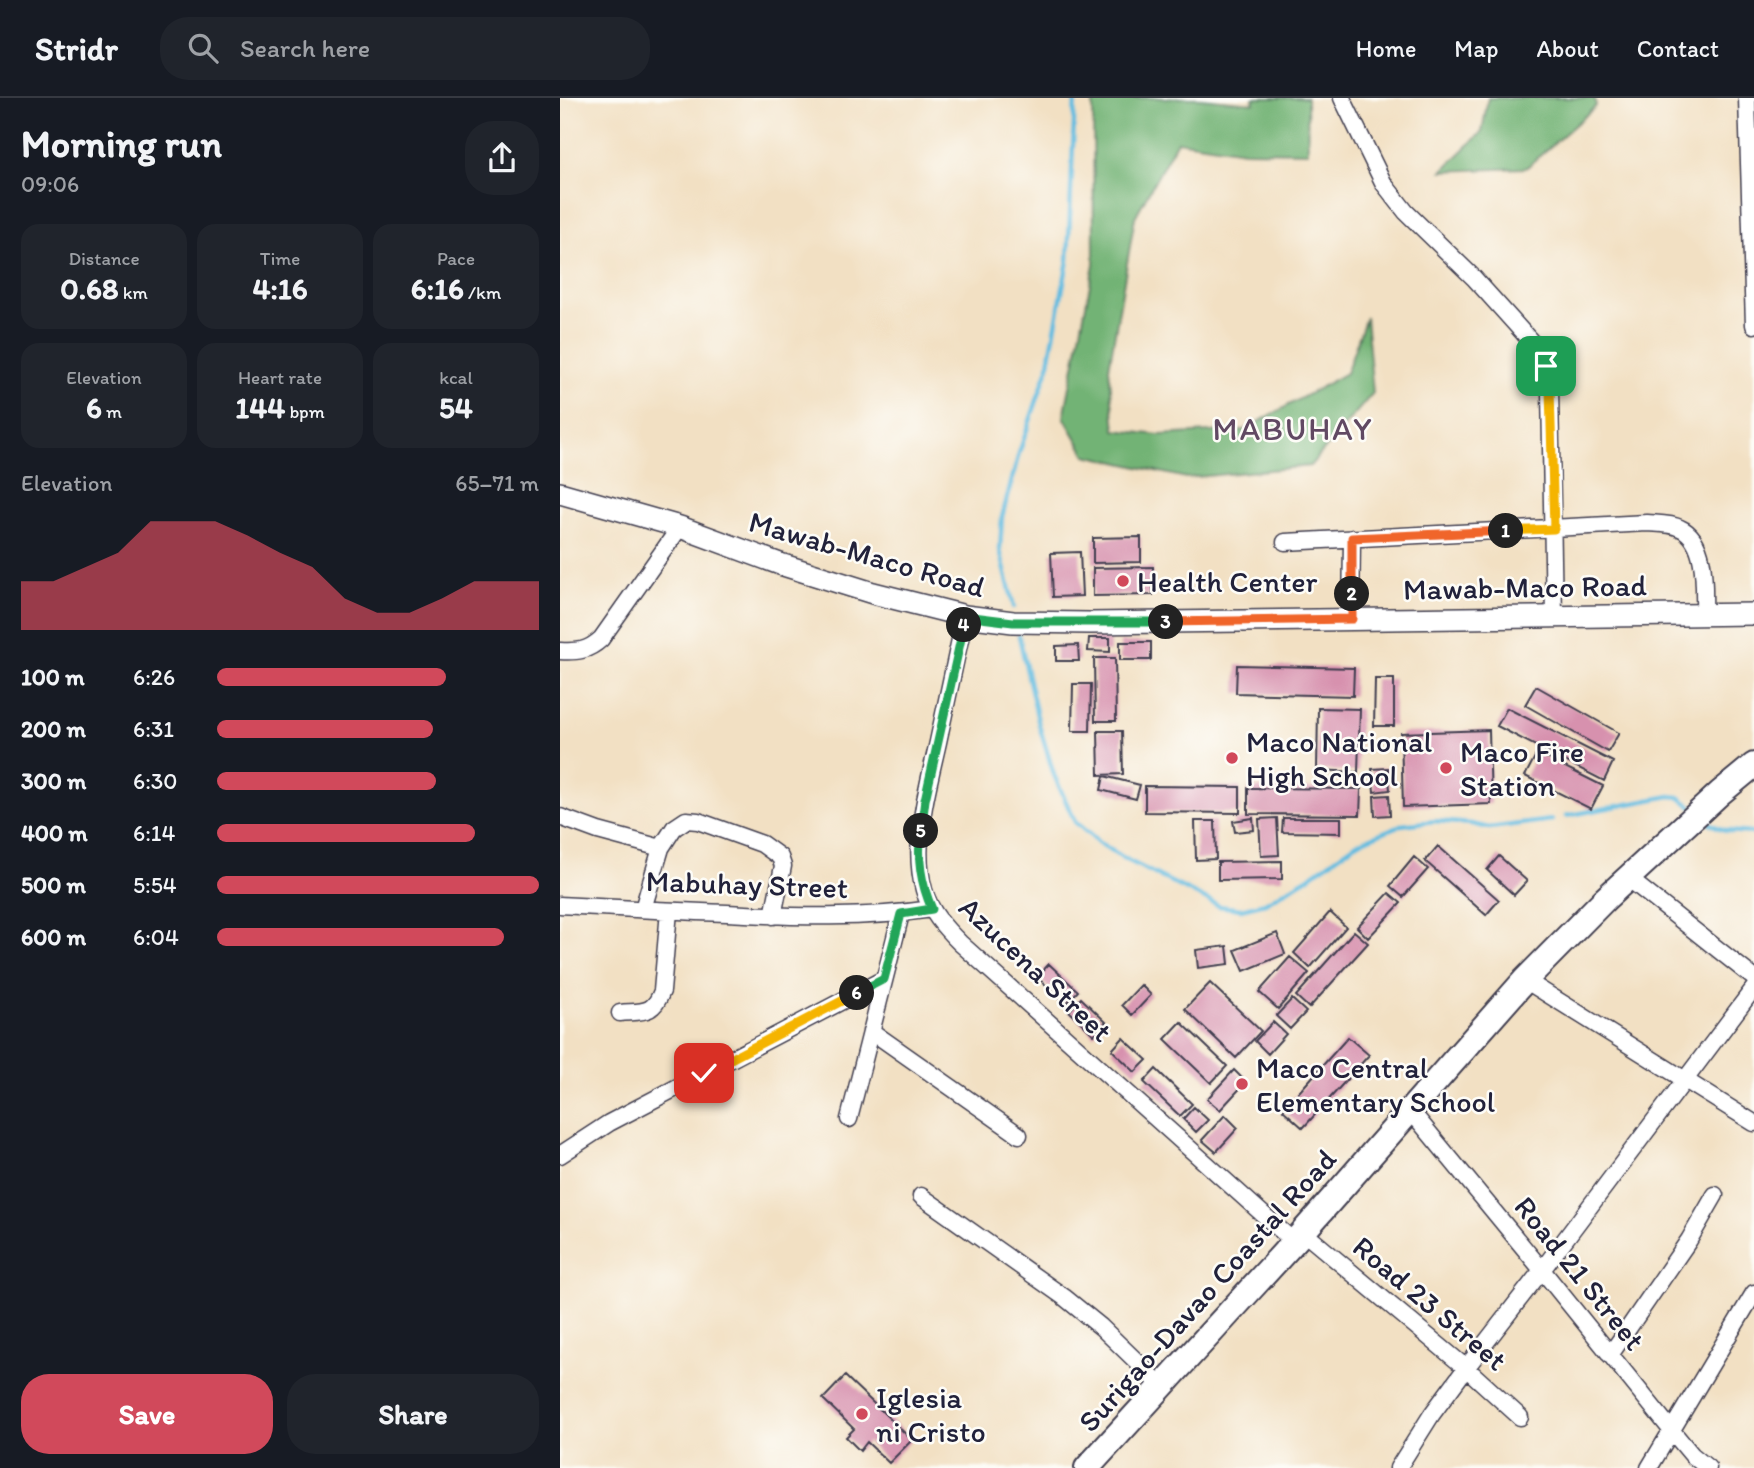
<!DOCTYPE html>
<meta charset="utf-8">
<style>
body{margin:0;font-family:Itim,sans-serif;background:#20242c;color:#f1f3f6;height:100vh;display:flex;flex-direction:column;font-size:26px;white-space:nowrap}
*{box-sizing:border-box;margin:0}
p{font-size:23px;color:#9ea1a6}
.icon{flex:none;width:38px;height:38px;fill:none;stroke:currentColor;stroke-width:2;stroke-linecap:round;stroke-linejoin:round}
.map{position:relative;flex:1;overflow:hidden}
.sheet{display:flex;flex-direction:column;background:#171b24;width:560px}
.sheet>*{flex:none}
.pin{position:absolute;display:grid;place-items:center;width:60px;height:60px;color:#fff;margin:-30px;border-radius:14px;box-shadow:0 4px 10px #0006}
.km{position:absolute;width:35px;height:35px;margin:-18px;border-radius:50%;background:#222;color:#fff;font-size:19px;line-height:35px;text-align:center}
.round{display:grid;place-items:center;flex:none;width:74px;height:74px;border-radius:28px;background:#20242c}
.head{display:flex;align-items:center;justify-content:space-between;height:119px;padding:0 21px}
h1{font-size:38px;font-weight:800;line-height:52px}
.metrics{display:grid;grid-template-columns:repeat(3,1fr);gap:10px;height:119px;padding:7px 21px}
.metrics div{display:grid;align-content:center;border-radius:18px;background:#20242c;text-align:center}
.metrics b{font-size:30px;font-weight:800}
.metrics small{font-size:19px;font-weight:400}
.metrics p{font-size:19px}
.chart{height:196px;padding:14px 21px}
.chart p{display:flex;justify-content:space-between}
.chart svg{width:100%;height:126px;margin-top:7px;fill:#d1495b;opacity:.7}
.action{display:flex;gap:14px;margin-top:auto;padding:14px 21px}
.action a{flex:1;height:80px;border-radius:28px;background:#d1495b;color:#fff;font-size:28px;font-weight:800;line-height:80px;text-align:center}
.action a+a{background:#20242c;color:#f1f3f6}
ul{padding:0 21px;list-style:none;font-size:23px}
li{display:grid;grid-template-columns:112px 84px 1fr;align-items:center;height:52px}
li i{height:18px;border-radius:9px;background:#d1495b}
header{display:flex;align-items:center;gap:42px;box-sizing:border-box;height:98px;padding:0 35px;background:#171b24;border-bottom:2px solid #363941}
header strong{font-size:33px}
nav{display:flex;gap:38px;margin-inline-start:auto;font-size:24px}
.search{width:490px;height:63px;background:#20242c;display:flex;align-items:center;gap:18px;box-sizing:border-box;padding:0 24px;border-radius:28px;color:#9ea1a6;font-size:26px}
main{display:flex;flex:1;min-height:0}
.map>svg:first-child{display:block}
.forest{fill:#72b375;stroke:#4a6a58;stroke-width:2}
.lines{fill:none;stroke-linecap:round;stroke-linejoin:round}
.stream{stroke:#62bce0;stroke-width:4.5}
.building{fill:#d791ae}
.minor-casing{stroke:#413e4f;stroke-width:19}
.major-casing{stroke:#413e4f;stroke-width:24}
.highway-casing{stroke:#413e4f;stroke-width:28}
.minor{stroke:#fff;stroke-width:16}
.major{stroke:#fff;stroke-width:21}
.highway{stroke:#fff;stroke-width:24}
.split-1-casing{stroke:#fff;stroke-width:14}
.split-2-casing{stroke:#fff;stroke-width:14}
.split-3-casing{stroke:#fff;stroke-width:14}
.split-4-casing{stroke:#fff;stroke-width:14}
.split-5-casing{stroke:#fff;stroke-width:14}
.split-6-casing{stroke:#fff;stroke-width:14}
.split-7-casing{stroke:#fff;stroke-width:14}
.split-1{stroke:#f5b400;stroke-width:9}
.split-2{stroke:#f0652b;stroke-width:9}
.split-3{stroke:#f0652b;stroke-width:9}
.split-4{stroke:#22a559;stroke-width:9}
.split-5{stroke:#22a559;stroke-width:9}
.split-6{stroke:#22a559;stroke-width:9}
.split-7{stroke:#f5b400;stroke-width:9}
.poi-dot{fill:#d1495b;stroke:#fdfcf7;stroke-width:2.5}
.labels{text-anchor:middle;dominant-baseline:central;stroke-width:5;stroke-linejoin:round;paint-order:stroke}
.street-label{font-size:30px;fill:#22223b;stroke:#fdfcf7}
.poi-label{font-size:30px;fill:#22223b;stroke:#fdfcf7;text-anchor:start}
.neighbourhood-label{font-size:32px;letter-spacing:2px;fill:#614963;stroke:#fdfcf7}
</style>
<header>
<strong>Stridr</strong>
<div class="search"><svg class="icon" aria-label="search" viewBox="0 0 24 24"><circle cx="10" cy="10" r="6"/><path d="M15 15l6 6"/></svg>Search here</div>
<nav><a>Home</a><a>Map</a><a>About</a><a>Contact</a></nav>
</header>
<main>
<section class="sheet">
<div class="head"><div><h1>Morning run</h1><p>09:06</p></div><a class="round"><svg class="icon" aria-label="share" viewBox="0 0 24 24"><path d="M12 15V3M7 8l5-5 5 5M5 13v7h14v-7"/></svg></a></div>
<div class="metrics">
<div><p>Distance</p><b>0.68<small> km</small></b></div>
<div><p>Time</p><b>4:16</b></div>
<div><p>Pace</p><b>6:16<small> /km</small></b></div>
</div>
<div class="metrics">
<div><p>Elevation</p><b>6<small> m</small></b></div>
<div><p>Heart rate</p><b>144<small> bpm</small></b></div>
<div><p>kcal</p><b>54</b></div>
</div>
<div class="chart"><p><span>Elevation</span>65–71 m</p>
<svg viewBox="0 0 160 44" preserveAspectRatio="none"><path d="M0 44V27L10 27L20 22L30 17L40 6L50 6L60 6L70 11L80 17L90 22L100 33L110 38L120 38L130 33L140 27L150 27L160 27V44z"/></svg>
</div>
<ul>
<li><b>100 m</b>6:26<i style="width:71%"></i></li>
<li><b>200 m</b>6:31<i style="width:67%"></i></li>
<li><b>300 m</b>6:30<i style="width:68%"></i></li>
<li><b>400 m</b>6:14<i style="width:80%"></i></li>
<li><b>500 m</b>5:54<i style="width:100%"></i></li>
<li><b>600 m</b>6:04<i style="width:89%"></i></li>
</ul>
<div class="action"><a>Save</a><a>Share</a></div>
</section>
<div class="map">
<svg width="1194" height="1370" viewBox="0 0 1194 1370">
<rect width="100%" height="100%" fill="#fdfcf7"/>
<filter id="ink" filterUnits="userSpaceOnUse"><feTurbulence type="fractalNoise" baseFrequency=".0143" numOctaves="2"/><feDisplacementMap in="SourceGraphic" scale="14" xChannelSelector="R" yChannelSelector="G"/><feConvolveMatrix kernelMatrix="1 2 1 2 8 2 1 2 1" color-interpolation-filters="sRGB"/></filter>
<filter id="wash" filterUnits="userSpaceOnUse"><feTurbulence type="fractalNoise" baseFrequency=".00686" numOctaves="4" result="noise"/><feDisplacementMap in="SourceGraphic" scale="28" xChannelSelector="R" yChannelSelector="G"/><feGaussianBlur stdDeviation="1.57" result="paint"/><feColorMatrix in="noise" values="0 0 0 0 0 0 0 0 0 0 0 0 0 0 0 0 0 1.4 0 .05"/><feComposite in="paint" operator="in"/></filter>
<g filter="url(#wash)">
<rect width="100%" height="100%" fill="#f2e0c3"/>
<path class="forest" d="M533 0H639L694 5 693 0H747L748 54 684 53 617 43 575 119 549 270 555 332 600 337 684 332 786 275 806 219 813 295 750 368 626 380 526 357 504 319 534 166Z
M928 0H1035L1036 8 966 70 882 73 922 34Z"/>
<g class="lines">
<path class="stream" d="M454 509 440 452 442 419 459 355 488 270 508 162 515 0
M459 538 479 627 494 677 515 724 539 745 569 763 659 808 681 811 705 805 749 779 797 745 841 727 875 723 912 726 929 730 992 722
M1006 718 1110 698 1119 699 1132 709
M1144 720C1158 734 1175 734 1194 735"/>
</g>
<g id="blocks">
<path class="building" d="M581 439V464L533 465V440Z
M520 454 522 498 493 499 491 455Z
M593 469V497L533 498V470Z
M529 540H550V554L528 553Z
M560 544H591V562H560Z
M518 547 519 563H496V548Z
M534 560H555L556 623H535Z
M677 567 794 570 793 598 676 595Z
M815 581H834V628H814Z
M513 586H531L530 633H512Z
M976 588 1059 635 1048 654 965 607Z
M758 610 800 611 798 674 757 672Z
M947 610 1053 664 1044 683 937 628Z
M929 632 931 706 843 709 841 635Z
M538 633H562L563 676 539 677Z
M977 655 1043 688 1031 711 965 678Z
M828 670 830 692 814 694 812 671Z
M544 678 580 687 576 701 541 692Z
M585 688 680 689V715L585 714Z
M688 690 801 691 800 717 688 716Z
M829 697 830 717 815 718 814 698Z
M693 720 694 732 675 734 673 723Z
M717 720 719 757 701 758 699 721Z
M723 720H781V735L722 734Z
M635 723H655L656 761 636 762Z
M878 748 939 802 926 817 865 763Z
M939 758 967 783 954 797 927 772Z
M854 759 868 771 843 799 830 788Z
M722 763V781L658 782V764Z
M829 795 841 805 808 840 797 829Z
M770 814 786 829 750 870 734 855Z
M794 833 808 845 749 910 736 898Z
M717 835 725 856 684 873 675 852Z
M667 848 669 866 638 870 636 852Z
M730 859 749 875 718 911 699 894Z
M489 866 518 893 506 906 477 879Z
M650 885 701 933 676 960 625 911Z
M581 887 591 897 572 917 562 907Z
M521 900 546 924 534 937 509 913Z
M732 901 746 914 730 931 716 918Z
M621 924 667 968 651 985 605 941Z
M713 924 726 936 708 956 695 943Z
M788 939 809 957 743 1030 723 1012Z
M563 940 587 962 575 974 552 952Z
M596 971 632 1006 620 1018 584 984Z
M674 972 686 984 660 1012 647 1001Z
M634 1009 648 1022 636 1034 623 1021Z
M665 1017 678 1030 656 1054 642 1042Z
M285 1278 352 1342 329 1365 307 1344 300 1353 286 1339 294 1331 263 1301Z"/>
</g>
</g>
<g filter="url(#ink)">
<use href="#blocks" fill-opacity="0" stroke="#413e4f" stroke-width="2"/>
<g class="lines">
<g class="minor-casing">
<path id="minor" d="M782 0 824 86 846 114 914 180 976 249 986 268 990 292 994 519
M1187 0 1194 227
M725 444 1087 425C1097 426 1110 425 1120 430 1148 442 1144 492 1144 517
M405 518C396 560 387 602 378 644 368 689 351 746 364 792 370 814 385 830 400 845L734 1144
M791 521 792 440
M0 553C17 554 28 553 41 541L120 429
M0 719 38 733 101 750
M1068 780 1194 880
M0 807C56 810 111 813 167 815 236 819 304 821 372 811
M83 811 101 750 114 730 126 722 138 723 202 746 220 759 223 768 213 818
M965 882 1194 1025
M60 915C83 913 93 917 102 893L109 813
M311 933 459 1037
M851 1013 982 1172 1112 1333 1132 1357 1148 1370
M289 1021 341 816
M0 1057 49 1025 324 881
M361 1098 504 1199 541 1229 602 1288
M743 1134 906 1270 960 1319
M1050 1257 1129 1142 1155 1097
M838 1370 872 1316 906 1270 982 1172 1194 890
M1089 1370 1194 1195"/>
</g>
<g class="major-casing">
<path id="major" d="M0 395 120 429 220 466 313 495 405 518 453 524 530 525 1194 516"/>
</g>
<g class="highway-casing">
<path id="highway" d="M527 1370 743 1134 965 882 1045 801 1160 695 1194 667"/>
</g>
<use href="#minor" class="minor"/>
<use href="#major" class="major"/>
<use href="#highway" class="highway"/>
</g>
</g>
<g class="lines" filter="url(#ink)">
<g class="split-1-casing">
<path id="split-1" d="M946 433 994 431 990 292 986 268"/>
</g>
<g class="split-2-casing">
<path id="split-2" d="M792 496V440L946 433"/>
</g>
<g class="split-3-casing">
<path id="split-3" d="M606 524 792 521V496"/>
</g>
<g class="split-4-casing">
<path id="split-4" d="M404 527 405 518 453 524H606"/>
</g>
<g class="split-5-casing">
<path id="split-5" d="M361 733 365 702 404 527"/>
</g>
<g class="split-6-casing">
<path id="split-6" d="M297 895 324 881 341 816 372 811C361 786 357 760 361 733"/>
</g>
<g class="split-7-casing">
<path id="split-7" d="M144 975 297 895"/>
</g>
<use href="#split-1" class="split-1"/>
<use href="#split-2" class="split-2"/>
<use href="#split-3" class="split-3"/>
<use href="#split-4" class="split-4"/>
<use href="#split-5" class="split-5"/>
<use href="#split-6" class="split-6"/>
<use href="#split-7" class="split-7"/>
</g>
<g class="poi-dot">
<circle cx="563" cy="483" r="7"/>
<circle cx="672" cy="660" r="7"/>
<circle cx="886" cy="670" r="7"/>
<circle cx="682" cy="986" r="7"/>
<circle cx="302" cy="1316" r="7"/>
</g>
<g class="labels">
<g class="street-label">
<text transform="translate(307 456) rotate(16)">Mawab-Maco Road</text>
<text transform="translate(965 489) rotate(-1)">Mawab-Maco Road</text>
<text transform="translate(187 786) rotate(2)">Mabuhay Street</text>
<text transform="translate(476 871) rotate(43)">Azucena Street</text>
<text transform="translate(1020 1175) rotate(51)">Road 21 Street</text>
<text transform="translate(647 1192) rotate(-48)">Surigao-Davao Coastal Road</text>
<text transform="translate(870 1205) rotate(40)">Road 23 Street</text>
</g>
<g class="poi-label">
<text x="577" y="483">Health Center</text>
<text x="686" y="643">Maco National<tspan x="686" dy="34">High School</tspan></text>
<text x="900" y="653">Maco Fire<tspan x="900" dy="34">Station</tspan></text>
<text x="696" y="969">Maco Central<tspan x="696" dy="34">Elementary School</tspan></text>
<text x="316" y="1299">Iglesia<tspan x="316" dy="34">ni Cristo</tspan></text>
</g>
<g class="neighbourhood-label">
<text x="733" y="331">MABUHAY</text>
</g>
</g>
</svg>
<div class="pin" style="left:986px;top:268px;background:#1e9e55"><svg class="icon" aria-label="arrive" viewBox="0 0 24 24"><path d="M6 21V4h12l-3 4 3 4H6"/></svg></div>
<div class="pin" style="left:144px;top:975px;background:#d93025"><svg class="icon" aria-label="check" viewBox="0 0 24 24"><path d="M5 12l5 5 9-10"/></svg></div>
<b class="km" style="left:946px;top:433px">1</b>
<b class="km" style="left:792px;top:496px">2</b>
<b class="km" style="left:606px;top:524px">3</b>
<b class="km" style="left:404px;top:527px">4</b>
<b class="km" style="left:361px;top:733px">5</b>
<b class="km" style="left:297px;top:895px">6</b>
</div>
</main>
